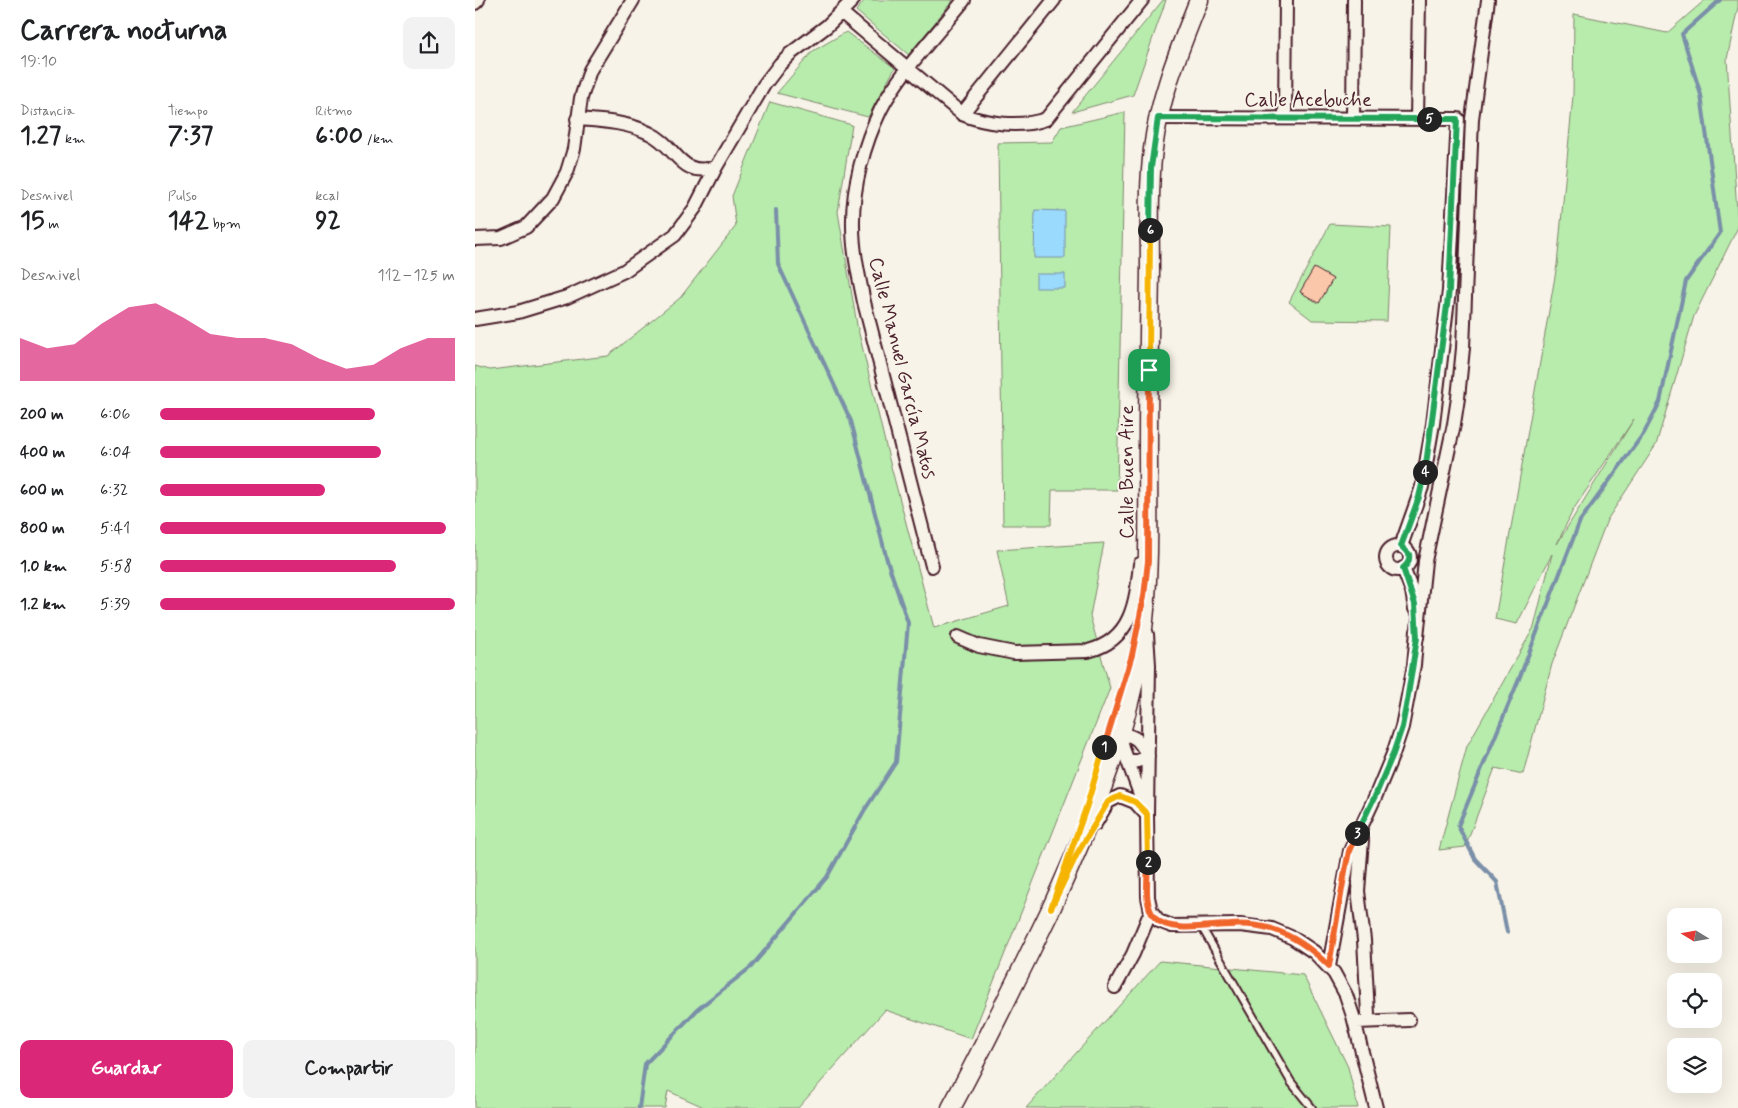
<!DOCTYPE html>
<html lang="es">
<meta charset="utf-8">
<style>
body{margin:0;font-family:Mynerve,sans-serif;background:#f2f2f2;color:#202124;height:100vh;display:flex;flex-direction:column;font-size:19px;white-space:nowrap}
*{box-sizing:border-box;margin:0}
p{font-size:16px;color:#757577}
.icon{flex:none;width:28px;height:28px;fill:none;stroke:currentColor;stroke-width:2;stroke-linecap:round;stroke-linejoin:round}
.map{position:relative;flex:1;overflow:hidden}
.side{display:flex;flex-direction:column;background:#fff;width:475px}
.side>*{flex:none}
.needle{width:32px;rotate:281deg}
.controls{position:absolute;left:1192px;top:908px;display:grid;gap:10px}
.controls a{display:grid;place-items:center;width:55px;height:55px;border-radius:10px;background:#fff;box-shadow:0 5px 20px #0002;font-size:25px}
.pin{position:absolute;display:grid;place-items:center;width:42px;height:42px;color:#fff;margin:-21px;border-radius:10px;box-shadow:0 2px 8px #0006}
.km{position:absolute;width:25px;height:25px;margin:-12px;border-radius:50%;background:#222;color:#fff;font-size:14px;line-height:25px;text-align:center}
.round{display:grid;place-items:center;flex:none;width:52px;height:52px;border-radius:10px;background:#f2f2f2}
.summary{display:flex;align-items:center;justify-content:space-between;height:85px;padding:0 20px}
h1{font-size:28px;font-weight:700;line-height:38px}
.metrics{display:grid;grid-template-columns:repeat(3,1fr);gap:8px;height:85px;padding:5px 20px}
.metrics div{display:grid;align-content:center}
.metrics b{font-size:25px;font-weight:700}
.metrics small{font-size:14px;font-weight:400}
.metrics p{font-size:14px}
.chart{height:140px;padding:10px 20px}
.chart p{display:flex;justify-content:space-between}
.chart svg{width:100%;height:90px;margin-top:5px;fill:#db2777;opacity:.7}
.primary-button{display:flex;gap:10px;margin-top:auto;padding:10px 20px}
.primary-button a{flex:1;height:58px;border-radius:10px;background:#db2777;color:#fff;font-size:20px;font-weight:700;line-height:58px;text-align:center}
.primary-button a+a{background:#f2f2f2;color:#202124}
ul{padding:0 20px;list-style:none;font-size:16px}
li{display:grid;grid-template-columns:80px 60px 1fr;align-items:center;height:38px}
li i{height:12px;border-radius:6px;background:#db2777}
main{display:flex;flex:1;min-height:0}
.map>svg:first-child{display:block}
.green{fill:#b7ecad;stroke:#80866c;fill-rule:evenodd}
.water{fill:#9adafc;stroke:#7a8fa8}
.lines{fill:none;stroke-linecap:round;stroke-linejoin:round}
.stream{stroke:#7a8fa8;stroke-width:4}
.building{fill:#fac7aa;stroke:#4a1f2b}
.service-casing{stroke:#4a1f2b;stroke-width:10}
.minor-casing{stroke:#4a1f2b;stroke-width:16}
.secondary-casing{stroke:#4a1f2b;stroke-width:21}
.service{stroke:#f7f3e8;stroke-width:6}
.minor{stroke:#f7f3e8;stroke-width:12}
.secondary{stroke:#f7f3e8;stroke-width:18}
.split-1-casing{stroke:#fff;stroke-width:10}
.split-2-casing{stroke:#fff;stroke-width:10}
.split-3-casing{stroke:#fff;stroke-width:10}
.split-4-casing{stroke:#fff;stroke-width:10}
.split-5-casing{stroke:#fff;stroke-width:10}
.split-6-casing{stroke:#fff;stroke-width:10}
.split-7-casing{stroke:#fff;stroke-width:10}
.split-1{stroke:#f0652b;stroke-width:6}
.split-2{stroke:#f5b400;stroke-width:6}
.split-3{stroke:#f0652b;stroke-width:6}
.split-4{stroke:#22a559;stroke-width:6}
.split-5{stroke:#22a559;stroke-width:6}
.split-6{stroke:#22a559;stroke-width:6}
.split-7{stroke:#f5b400;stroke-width:6}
.labels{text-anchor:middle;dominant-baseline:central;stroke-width:4;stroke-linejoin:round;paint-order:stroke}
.street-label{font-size:20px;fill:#4a1f2b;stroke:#f7f3e8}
</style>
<main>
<section class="side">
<div class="summary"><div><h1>Carrera nocturna</h1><p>19:10</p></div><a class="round"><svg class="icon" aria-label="share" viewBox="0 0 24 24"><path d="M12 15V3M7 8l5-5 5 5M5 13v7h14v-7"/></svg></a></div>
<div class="metrics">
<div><p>Distancia</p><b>1.27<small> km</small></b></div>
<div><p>Tiempo</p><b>7:37</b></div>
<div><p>Ritmo</p><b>6:00<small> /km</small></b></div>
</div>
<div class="metrics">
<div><p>Desnivel</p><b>15<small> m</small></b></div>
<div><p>Pulso</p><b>142<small> bpm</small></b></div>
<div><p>kcal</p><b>92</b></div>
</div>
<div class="chart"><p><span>Desnivel</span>112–125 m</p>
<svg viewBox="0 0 160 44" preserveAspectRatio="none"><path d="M0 44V23L10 28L20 26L30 16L40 8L50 6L60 13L70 21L80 23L90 23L100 26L110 33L120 38L130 36L140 28L150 23L160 23V44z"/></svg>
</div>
<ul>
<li><b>200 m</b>6:06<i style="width:73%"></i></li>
<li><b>400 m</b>6:04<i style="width:75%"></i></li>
<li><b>600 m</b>6:32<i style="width:56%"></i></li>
<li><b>800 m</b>5:41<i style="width:97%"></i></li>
<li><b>1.0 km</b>5:58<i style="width:80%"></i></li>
<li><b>1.2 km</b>5:39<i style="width:100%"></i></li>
</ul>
<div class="primary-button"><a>Guardar</a><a>Compartir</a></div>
</section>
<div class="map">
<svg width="1263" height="1108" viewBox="0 0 1263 1108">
<rect width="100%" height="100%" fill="#f7f3e8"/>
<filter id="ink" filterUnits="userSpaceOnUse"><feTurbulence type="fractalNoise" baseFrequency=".02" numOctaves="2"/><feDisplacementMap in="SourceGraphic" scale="10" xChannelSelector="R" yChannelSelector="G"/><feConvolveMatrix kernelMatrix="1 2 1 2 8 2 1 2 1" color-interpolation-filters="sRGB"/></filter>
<g filter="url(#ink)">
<path class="green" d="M390 0H478L434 55 381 11Z
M688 0H691L658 95 597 112Z
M1230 0H1263V7L1252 59 1263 227 1219 316 1181 445 1132 520 1077 664 1048 774 1020 768 990 847 964 850 992 746 1059 627 1077 554 1042 624 1020 619 1082 265 1098 96 1099 14 1192 33ZM1159 419 1082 544 1098 510Z
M371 32 420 68 393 117 302 93 338 51Z
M295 102 377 125 363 212 382 325 414 459 459 628 534 606 522 550 629 543 615 616 635 688 496 1039 410 1010 323 1108H231L193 1091 190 1108H0V366L15 370 133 356 205 298 261 226 257 196Z
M650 112 642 490H577L576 525H528L523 143 577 142 586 127Z
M855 224 916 227 912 321 837 320 814 302Z
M685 961 828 975 873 1067 883 1108H551Z"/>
<path class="water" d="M560 210 590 211V258H559Z
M561 274H590V288H561Z"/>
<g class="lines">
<path class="stream" d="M1032 932 1022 882 1000 859 983 826 1044 679 1105 521 1169 433 1185 402 1211 281 1245 233 1226 95 1207 34 1245 0
M164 1108 170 1064 223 1009 276 967 352 877 389 811 421 762 433 623 412 560 376 421 303 264 301 210"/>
</g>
<path class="building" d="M839 268 858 279 844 303 825 292Z"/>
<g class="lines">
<g class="service-casing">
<path id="service" d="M726 926 816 1082 837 1108"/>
</g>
<g class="minor-casing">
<path id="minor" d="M0 3 3 0
M367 13 487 114C511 124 546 128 571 119L667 0
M487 114 579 0
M683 118 983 119 974 291 958 424 947 487 926 546
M810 118 811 0
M102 119C126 121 152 122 174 133 203 146 204 179 241 167
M878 119 879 0
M942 119 944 0
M0 239 26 238 51 227 78 198 92 172 99 149 106 98 115 70 158 0
M0 319 43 312 92 297 149 271 200 235 220 208 241 167 289 85 305 64 315 54 352 26 378 0
M911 558a12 12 0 1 1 24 0a12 12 0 1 1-24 0Z
M457 566 389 302C384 277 378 252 378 226 377 187 389 144 406 109 425 72 463 33 489 0
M928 568 937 591 940 609
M483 637 504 646 539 653 613 651C657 640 661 602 665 564
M942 638 950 561 979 424 983 398 988 348 997 119 1013 0
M653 761H663L673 756C664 740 663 737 645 733L648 748 669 805
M620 824 633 802 645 796 660 802 670 813
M882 832 887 840 883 891 889 940 893 1014
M676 911 684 921 697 926 765 925 797 929 818 938 839 952 859 973 871 995 878 1016 901 1108
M854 966 875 851 901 795 918 754 927 727 939 665 942 631
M640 987 658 954 676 911 673 897 672 814 674 665 672 634
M882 1022 934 1020"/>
</g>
<g class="secondary-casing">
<path id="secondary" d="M476 1108C511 1043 543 977 575 911 618 817 658 723 669 620 675 564 673 507 673 451 673 391 674 331 675 271 675 231 673 190 678 149 684 98 705 48 724 0"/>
</g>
<use href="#service" class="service"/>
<use href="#minor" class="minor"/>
<use href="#secondary" class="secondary"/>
</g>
</g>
<g class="lines" filter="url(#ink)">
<g class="split-1-casing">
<path id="split-1" d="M629 747 657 655 669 596 673 561 674 370"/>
</g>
<g class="split-2-casing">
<path id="split-2" d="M629 747 612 805 576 908 602 854 633 802 645 796 660 802 672 814 673 862"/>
</g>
<g class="split-3-casing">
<path id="split-3" d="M673 862C673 878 668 905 680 918 695 934 735 925 755 925 768 924 783 925 797 929 819 936 838 950 854 966L870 871 874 851 882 833"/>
</g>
<g class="split-4-casing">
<path id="split-4" d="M882 833 901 794 918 754 927 727 932 701 942 638 940 604 928 568C933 564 935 561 934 554L926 546 944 497 950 472"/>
</g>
<g class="split-5-casing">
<path id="split-5" d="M950 472 974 290 982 119H954"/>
</g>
<g class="split-6-casing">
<path id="split-6" d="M675 230 676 168 683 118 954 119"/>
</g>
<g class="split-7-casing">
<path id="split-7" d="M674 370 675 230"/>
</g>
<use href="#split-1" class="split-1"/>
<use href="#split-2" class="split-2"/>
<use href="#split-3" class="split-3"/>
<use href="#split-4" class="split-4"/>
<use href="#split-5" class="split-5"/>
<use href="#split-6" class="split-6"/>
<use href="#split-7" class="split-7"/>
</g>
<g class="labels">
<g class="street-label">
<text x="833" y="100">Calle Acebuche</text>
<text transform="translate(427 368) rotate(76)">Calle Manuel García Matos</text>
<text transform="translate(652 472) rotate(-90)">Calle Buen Aire</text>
</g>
</g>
</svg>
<div class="controls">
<a><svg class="needle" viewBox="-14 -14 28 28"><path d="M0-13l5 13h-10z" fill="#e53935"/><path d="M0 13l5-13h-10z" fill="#757577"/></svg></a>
<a><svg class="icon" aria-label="locate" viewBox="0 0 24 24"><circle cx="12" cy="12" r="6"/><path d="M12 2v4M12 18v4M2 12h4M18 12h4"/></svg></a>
<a><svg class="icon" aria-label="layers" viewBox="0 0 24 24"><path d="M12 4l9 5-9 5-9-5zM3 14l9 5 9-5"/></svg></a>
</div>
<div class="pin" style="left:674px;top:370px;background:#1e9e55"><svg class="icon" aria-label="arrive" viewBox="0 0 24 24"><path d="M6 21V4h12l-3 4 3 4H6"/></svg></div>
<b class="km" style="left:629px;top:747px">1</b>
<b class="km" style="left:673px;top:862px">2</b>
<b class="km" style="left:882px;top:833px">3</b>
<b class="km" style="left:950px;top:472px">4</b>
<b class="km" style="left:954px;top:119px">5</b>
<b class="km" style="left:675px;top:230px">6</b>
</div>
</main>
